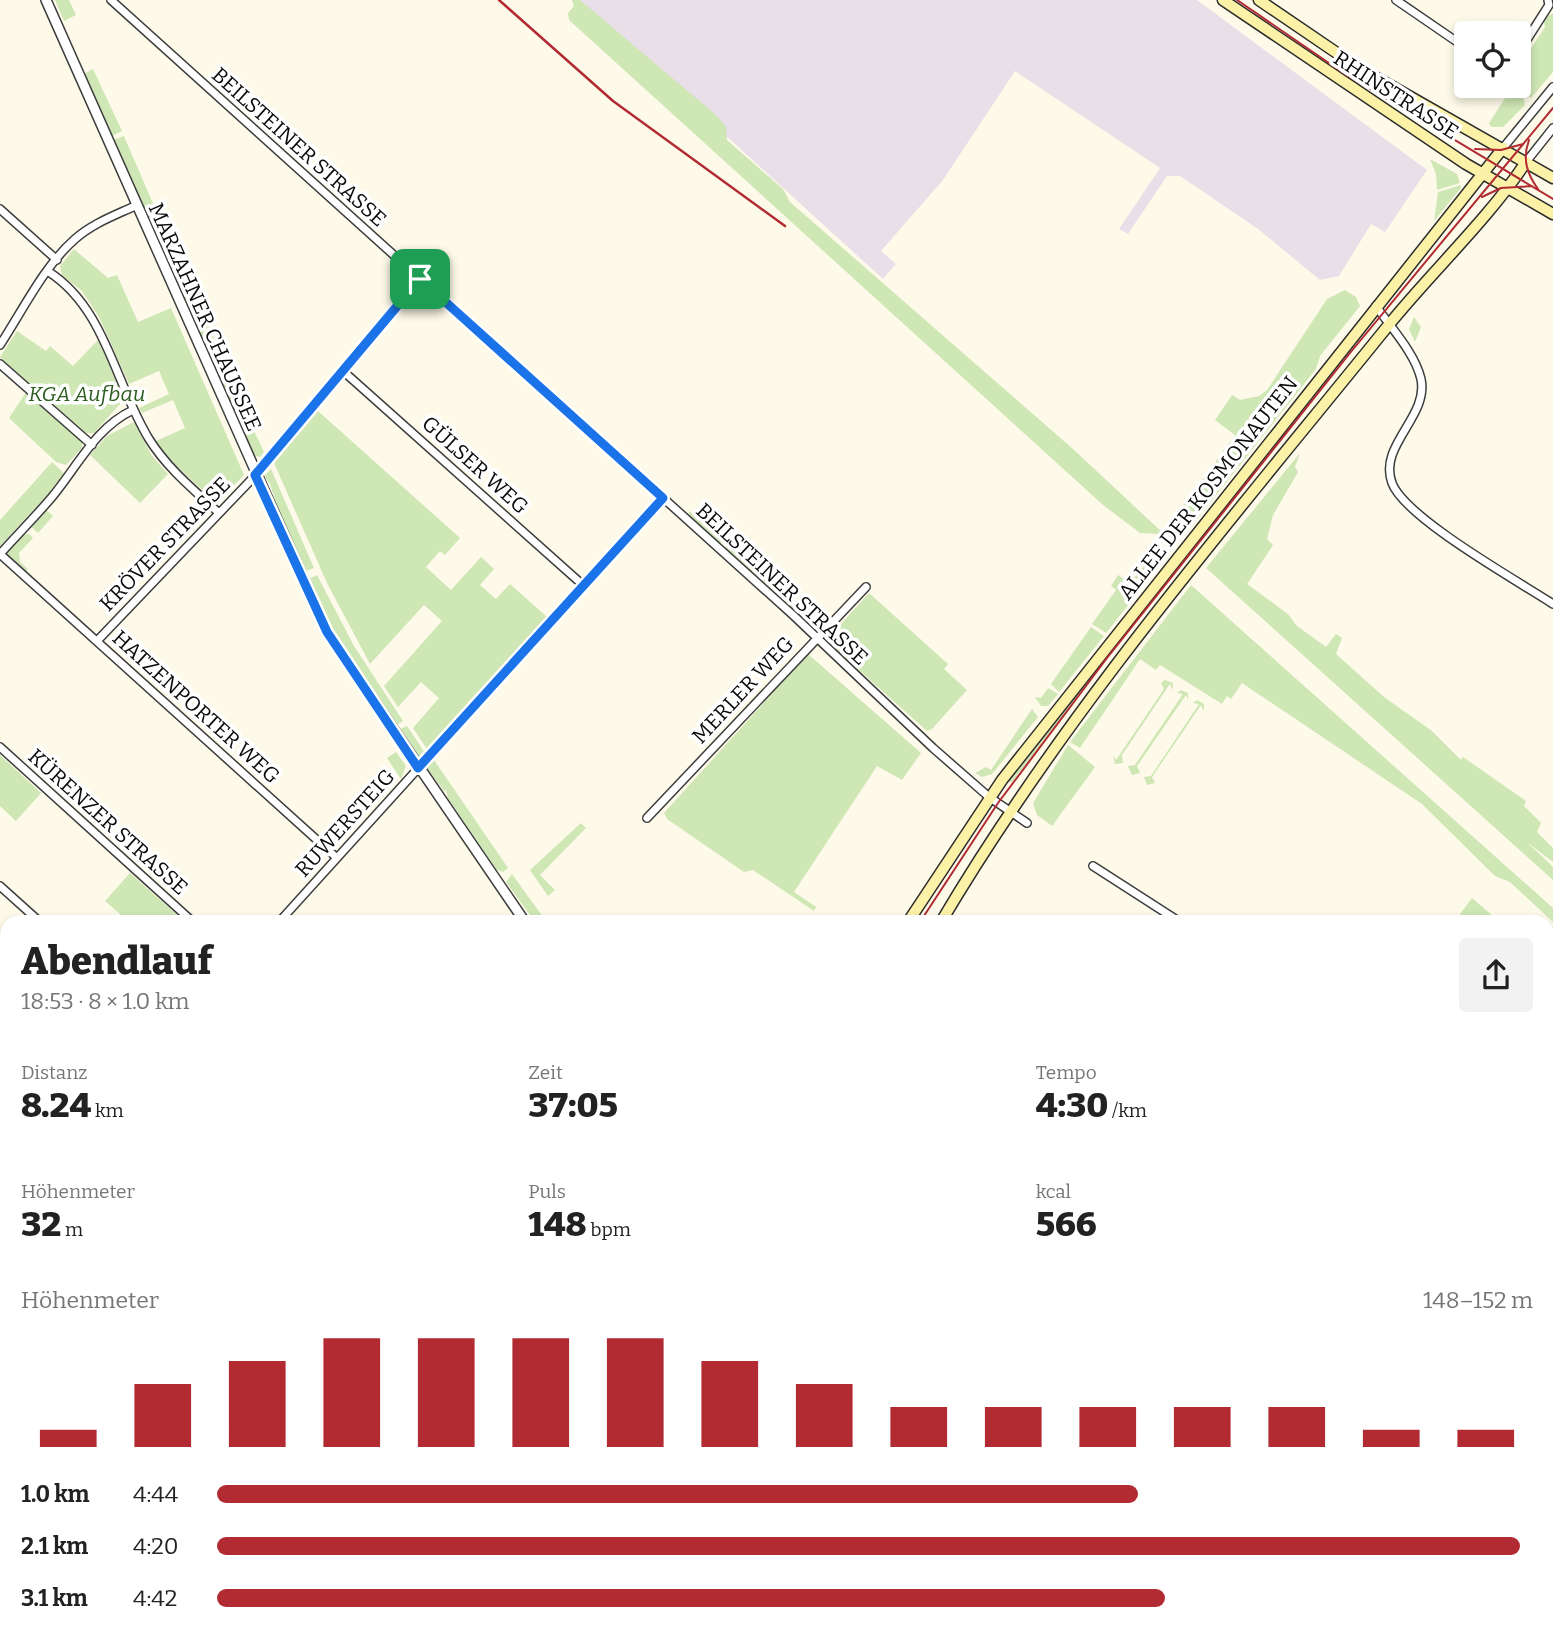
<!DOCTYPE html>
<html lang="de">
<meta charset="utf-8">
<style>
body{margin:0;font-family:Bitter,serif;background:#f2f2f2;color:#222;height:100vh;display:flex;flex-direction:column;font-size:26px;white-space:nowrap}
*{box-sizing:border-box;margin:0}
p{font-size:23px;color:#767676}
.icon{flex:none;width:38px;height:38px;fill:none;stroke:currentColor;stroke-width:2;stroke-linecap:round;stroke-linejoin:round}
.map{position:relative;flex:1;overflow:hidden}
.drawer{position:absolute;left:0px;top:915px;width:1554px;height:726px;display:flex;flex-direction:column;background:#fff;border-radius:21px 21px 0 0;box-shadow:0 4px 10px #0003}
.drawer>*{flex:none}
.tools{position:absolute;left:1454px;top:21px;display:grid;gap:14px}
.tools a{display:grid;place-items:center;width:77px;height:77px;border-radius:7px;background:#fff;box-shadow:0 4px 10px #0003;font-size:35px}
.pin{position:absolute;display:grid;place-items:center;width:60px;height:60px;color:#fff;margin:-30px;border-radius:14px;box-shadow:0 4px 10px #0006}
.round{display:grid;place-items:center;flex:none;width:74px;height:74px;border-radius:7px;background:#f2f2f2}
.head{display:flex;align-items:center;justify-content:space-between;height:119px;padding:0 21px}
h1{font-size:38px;font-weight:800;line-height:52px}
.metrics{display:grid;grid-template-columns:repeat(3,1fr);gap:10px;height:119px;padding:7px 21px}
.metrics div{display:grid;align-content:center}
.metrics b{font-size:35px;font-weight:800}
.metrics small{font-size:19px;font-weight:400}
.metrics p{font-size:19px}
.chart{height:196px;padding:14px 21px}
.chart p{display:flex;justify-content:space-between}
.chart svg{width:100%;height:126px;margin-top:7px;stroke:#b22b32;stroke-width:6}
ul{padding:0 21px;list-style:none;font-size:23px}
li{display:grid;grid-template-columns:112px 84px 1fr;align-items:center;height:52px}
li i{height:18px;border-radius:9px;background:#b22b32}
.map>svg:first-child{display:block}
.industrial{fill:#e8dfe9}
.green{fill:#cfe6b5}
.forest{fill:#b3d596}
.lines{fill:none;stroke-linecap:round;stroke-linejoin:round}
.minor-casing{stroke:#3d3d3d;stroke-width:10}
.tertiary-casing{stroke:#3d3d3d;stroke-width:12}
.secondary-casing{stroke:#2c2c2c;stroke-width:13}
.primary-casing{stroke:#1b1b1b;stroke-width:14}
.minor{stroke:#fff;stroke-width:7}
.tertiary{stroke:#fff;stroke-width:9}
.secondary{stroke:#fbf1a7;stroke-width:10}
.primary{stroke:#f1ce66;stroke-width:10}
.tram{stroke:#b22b32;stroke-width:2}
.rail{stroke:#b22b32;stroke-width:2.5}
.route-casing{stroke:#fff;stroke-width:14}
.route{stroke:#1a73e8;stroke-width:9}
.labels{text-anchor:middle;dominant-baseline:central;stroke-width:7;stroke-linejoin:round;paint-order:stroke}
.street-label{font-size:21px;fill:#0a0a0a;stroke:#fff}
.park-label{font-size:21px;font-style:italic;fill:#2d5e1f;stroke:#fff}
</style>
<div class="map">
<svg width="1553" height="1640" viewBox="0 0 1553 1640">
<rect width="100%" height="100%" fill="#fefae9"/>
<path class="industrial" d="M577 0H1197L1427 170 1385 232 1371 224 1339 276 1320 280 1258 229 1180 176H1167L1128 234 1119 229 1160 168 1015 71 943 180 881 251 896 264 883 279Z"/>
<path class="green" d="M55 0H69L76 15 64 21Z
M572 0H580L716 115 726 127 727 140 783 189 790 202 1073 449 1163 533 1235 435 1215 420 1232 395 1240 400 1259 396 1267 390 1327 299 1345 290 1356 297 1360 306 1320 356 1316 369 1191 527 1179 535 1140 533 1103 505 569 20 568 13 574 6Z
M1553 13V72L1531 98 1527 95 1522 62 1545 27 1543 19Z
M93 69 122 131 112 136 84 74Z
M1519 78 1525 105 1503 127H1491L1489 123 1513 86H1519Z
M124 136 160 220 150 224 113 140Z
M1430 159 1457 174 1460 183 1437 190 1436 174Z
M1461 185V188L1434 221 1438 192Z
M160 229C173 238 185 266 186 281L178 287 153 230Z
M74 249 108 278 117 275 138 322 171 308 244 475 221 499 214 501 169 459 156 441 185 428 173 400 142 413 139 408 169 394 159 371 129 384 99 317 82 291 62 275 60 266Z
M188 290 193 293 199 308 191 314 181 293Z
M204 317 214 339 203 344 193 320Z
M1414 317 1421 327 1415 342 1409 329Z
M1370 321 1372 323 1202 536 1200 534Z
M17 331 46 351 50 346 73 366 98 340 121 392 120 404 94 433H86L3 361 0 357Z
M216 345 232 378 231 384 224 388 205 349Z
M234 388 264 452 260 457 252 455 225 394Z
M27 391 82 441V448L66 465 56 462 9 418Z
M318 411 460 538 445 555 440 551 426 567 451 590 481 557 494 569 480 585 496 599 510 584 547 617 427 749 413 728 439 698 421 682 398 707 384 686 442 621 424 605 370 664 327 583 274 463Z
M134 422 152 456 168 474 140 503 90 455 107 436Z
M1300 453 1295 467 1298 472 1273 515 1267 539 1273 545 1247 584 1288 614 1297 626 1326 647 1336 634 1342 638 1336 654 1384 697 1432 731 1461 760 1463 757 1526 801 1524 806 1541 823 1537 832 1553 848V862L1527 842 1553 867V880L1206 568Z
M52 462 65 474 62 479 0 546V520Z
M271 469 314 568 304 572 273 504 276 503 270 484 264 476Z
M45 509 53 516 38 533 30 526Z
M690 511 723 542 719 543 688 515Z
M29 534 33 538 19 553 20 562 28 569 25 572 8 557 7 552 22 535Z
M727 545 761 575 756 577 725 549Z
M1151 557 1161 564 1106 633 1092 624 1116 590 1111 586 1118 575 1124 579 1128 573 1135 577Z
M1172 570 1174 571C1119 641 1067 713 1011 783L1008 780Z
M317 575 354 646 403 721 395 726 331 631 306 580Z
M764 578 798 608 794 611 762 582Z
M1191 585 1553 908V922L1510 882 1495 876 1422 804 1242 683 1231 699 1227 696 1222 704 1160 665 1156 670 1140 659 1080 748 1070 742Z
M869 593 948 664 944 669 967 690 932 729 927 731 831 645 832 634Z
M1091 627 1104 636 1059 692 1051 684Z
M808 654 921 753 902 780 877 766 794 892 816 907 814 911 753 870 744 872 667 819 664 813Z
M1165 680 1173 683V690L1170 684 1122 755 1123 763 1115 764 1113 755 1116 760 1164 689 1161 683Z
M1048 688 1058 694 1048 706H1041L1035 697 1041 698Z
M1181 690 1188 693V700L1186 695 1137 766 1140 773 1132 775 1128 766 1135 765 1183 694 1177 693Z
M1197 700 1204 704V711L1201 705 1152 777 1155 783 1147 785 1144 777 1151 776 1199 704 1193 703Z
M1032 709 1038 717 992 774 982 777 975 773 986 767 991 770Z
M407 726 425 753 419 758 398 730Z
M1068 745 1095 767 1052 826 1037 815 1033 803Z
M396 752 406 766 401 779 387 758Z
M0 755 41 793 16 821 0 806Z
M434 760 508 868 503 872 497 870 448 798 446 790 444 791 427 768Z
M581 823 586 828 540 875 555 890 548 896 530 870Z
M130 873 185 922H129L105 901Z
M512 874 543 917 538 920 533 919 506 882Z
M1472 898 1500 922H1463L1460 914Z
M0 932 7 939V1012L0 1008Z
M0 1176 7 1178V1211L0 1208Z
M7 1357V1390L0 1391V1358Z
M7 1429V1620L0 1615V1431Z
M1209 1634 1218 1640H1109L1099 1635Z
M27 1635H114L120 1640H35Z
M227 1635 228 1634 280 1635 276 1640H224Z
M282 1635H403L399 1640H290Z"/>
<path class="forest" d="M0 1075 7 1079V1160L0 1158Z
M1118 1634 1162 1635 1169 1640H1120Z"/>
<g class="lines">
<g class="minor-casing">
<path id="minor" d="M111 0 794 616 933 748 989 797 1027 823
M1396 0 1466 48
M1519 52 1549 5 1548 0
M1503 148 1553 87
M1526 162 1553 128
M0 209 57 260
M49 272C106 309 115 384 149 439 167 468 194 490 219 513
M1376 306C1391 328 1415 353 1421 379 1429 417 1378 445 1392 483 1405 518 1518 581 1553 604
M0 345C23 310 44 266 75 239 93 223 116 215 137 205
M0 364 92 445
M343 371 584 586
M133 410C96 427 77 467 52 497 35 517 17 535 0 554L337 858
M97 641 250 481 420 280
M0 747 193 922
M647 818 866 587
M1093 866 1180 922
M0 886 40 922
M279 922 663 498
M1547 1169 1553 1173
M1547 1382 1553 1379
M0 1394 7 1393
M155 1634 163 1640
M566 1634 575 1640
M944 1634 953 1640
M980 1634 988 1640
M441 1640 444 1634
M583 1640 587 1634"/>
</g>
<g class="tertiary-casing">
<path id="tertiary" d="M46 0 327 632 525 922"/>
</g>
<g class="secondary-casing">
<path id="secondary" d="M1223 0 1466 164 1553 214
M1259 0 1356 66 1553 178
M908 922 1002 780 1503 148
M941 922C1067 709 1232 519 1387 327 1432 271 1486 222 1526 162
M479 1640 483 1634
M513 1640 516 1634"/>
</g>
<g class="primary-casing">
<path id="primary" d="M0 1328H7
M0 1347 7 1346
M1048 1634 1057 1640
M1084 1634 1094 1640"/>
</g>
<use href="#minor" class="minor"/>
<use href="#tertiary" class="tertiary"/>
<use href="#secondary" class="secondary"/>
<use href="#primary" class="primary"/>
<path class="tram" d="M1237 0 1345 74 1553 199
M1529 140C1522 159 1527 174 1538 189
M1475 149 1501 150 1523 144
M1482 197 1501 188 1532 186
M920 922 998 803 1107 658 1350 353 1553 108
M0 1219 7 1221
M1228 1634 1237 1640
M1250 1634 1262 1640
M1303 1634 1316 1640
M494 1640 497 1634"/>
<path class="rail" d="M499 0 613 101 785 226
M0 1045 7 1048
M0 1059 7 1063
M0 1168 7 1169
M1363 1634 1377 1640
M1382 1634 1396 1640
M1444 1634 1458 1640"/>
</g>
<g class="lines">
<g class="route-casing">
<path id="route" d="M420 279 663 498 418 768 327 632 255 475Z"/>
</g>
<use href="#route" class="route"/>
</g>
<g class="labels">
<g class="street-label">
<text transform="translate(1396 95) rotate(33)">RHINSTRASSE</text>
<text transform="translate(299 147) rotate(42)">BEILSTEINER STRASSE</text>
<text transform="translate(205 317) rotate(66)">MARZAHNER CHAUSSEE</text>
<text transform="translate(475 465) rotate(42)">GÜLSER WEG</text>
<text transform="translate(1208 488) rotate(-52)">ALLEE DER KOSMONAUTEN</text>
<text transform="translate(165 544) rotate(-46)">KRÖVER STRASSE</text>
<text transform="translate(782 584) rotate(43)">BEILSTEINER STRASSE</text>
<text transform="translate(743 690) rotate(-47)">MERLER WEG</text>
<text transform="translate(196 707) rotate(42)">HATZENPORTER WEG</text>
<text transform="translate(108 822) rotate(42)">KÜRENZER STRASSE</text>
<text transform="translate(345 823) rotate(-48)">RUWERSTEIG</text>
</g>
<g class="park-label">
<text x="87" y="394">KGA Aufbau</text>
</g>
</g>
</svg>
<div class="tools">
<a><svg class="icon" aria-label="locate" viewBox="0 0 24 24"><circle cx="12" cy="12" r="6"/><path d="M12 2v4M12 18v4M2 12h4M18 12h4"/></svg></a>
</div>
<div class="pin" style="left:420px;top:279px;background:#1e9e55"><svg class="icon" aria-label="arrive" viewBox="0 0 24 24"><path d="M6 21V4h12l-3 4 3 4H6"/></svg></div>
<section class="drawer">
<div class="head"><div><h1>Abendlauf</h1><p>18:53 · 8 × 1.0 km</p></div><a class="round"><svg class="icon" aria-label="share" viewBox="0 0 24 24"><path d="M12 15V3M7 8l5-5 5 5M5 13v7h14v-7"/></svg></a></div>
<div class="metrics">
<div><p>Distanz</p><b>8.24<small> km</small></b></div>
<div><p>Zeit</p><b>37:05</b></div>
<div><p>Tempo</p><b>4:30<small> /km</small></b></div>
</div>
<div class="metrics">
<div><p>Höhenmeter</p><b>32<small> m</small></b></div>
<div><p>Puls</p><b>148<small> bpm</small></b></div>
<div><p>kcal</p><b>566</b></div>
</div>
<div class="chart"><p><span>Höhenmeter</span>148–152 m</p>
<svg viewBox="0 0 160 44" preserveAspectRatio="none"><path d="M5 44V38M15 44V22M25 44V14M35 44V6M45 44V6M55 44V6M65 44V6M75 44V14M85 44V22M95 44V30M105 44V30M115 44V30M125 44V30M135 44V30M145 44V38M155 44V38"/></svg>
</div>
<ul>
<li><b>1.0 km</b>4:44<i style="width:70%"></i></li>
<li><b>2.1 km</b>4:20<i style="width:99%"></i></li>
<li><b>3.1 km</b>4:42<i style="width:72%"></i></li>
</ul>
</section>
</div>
